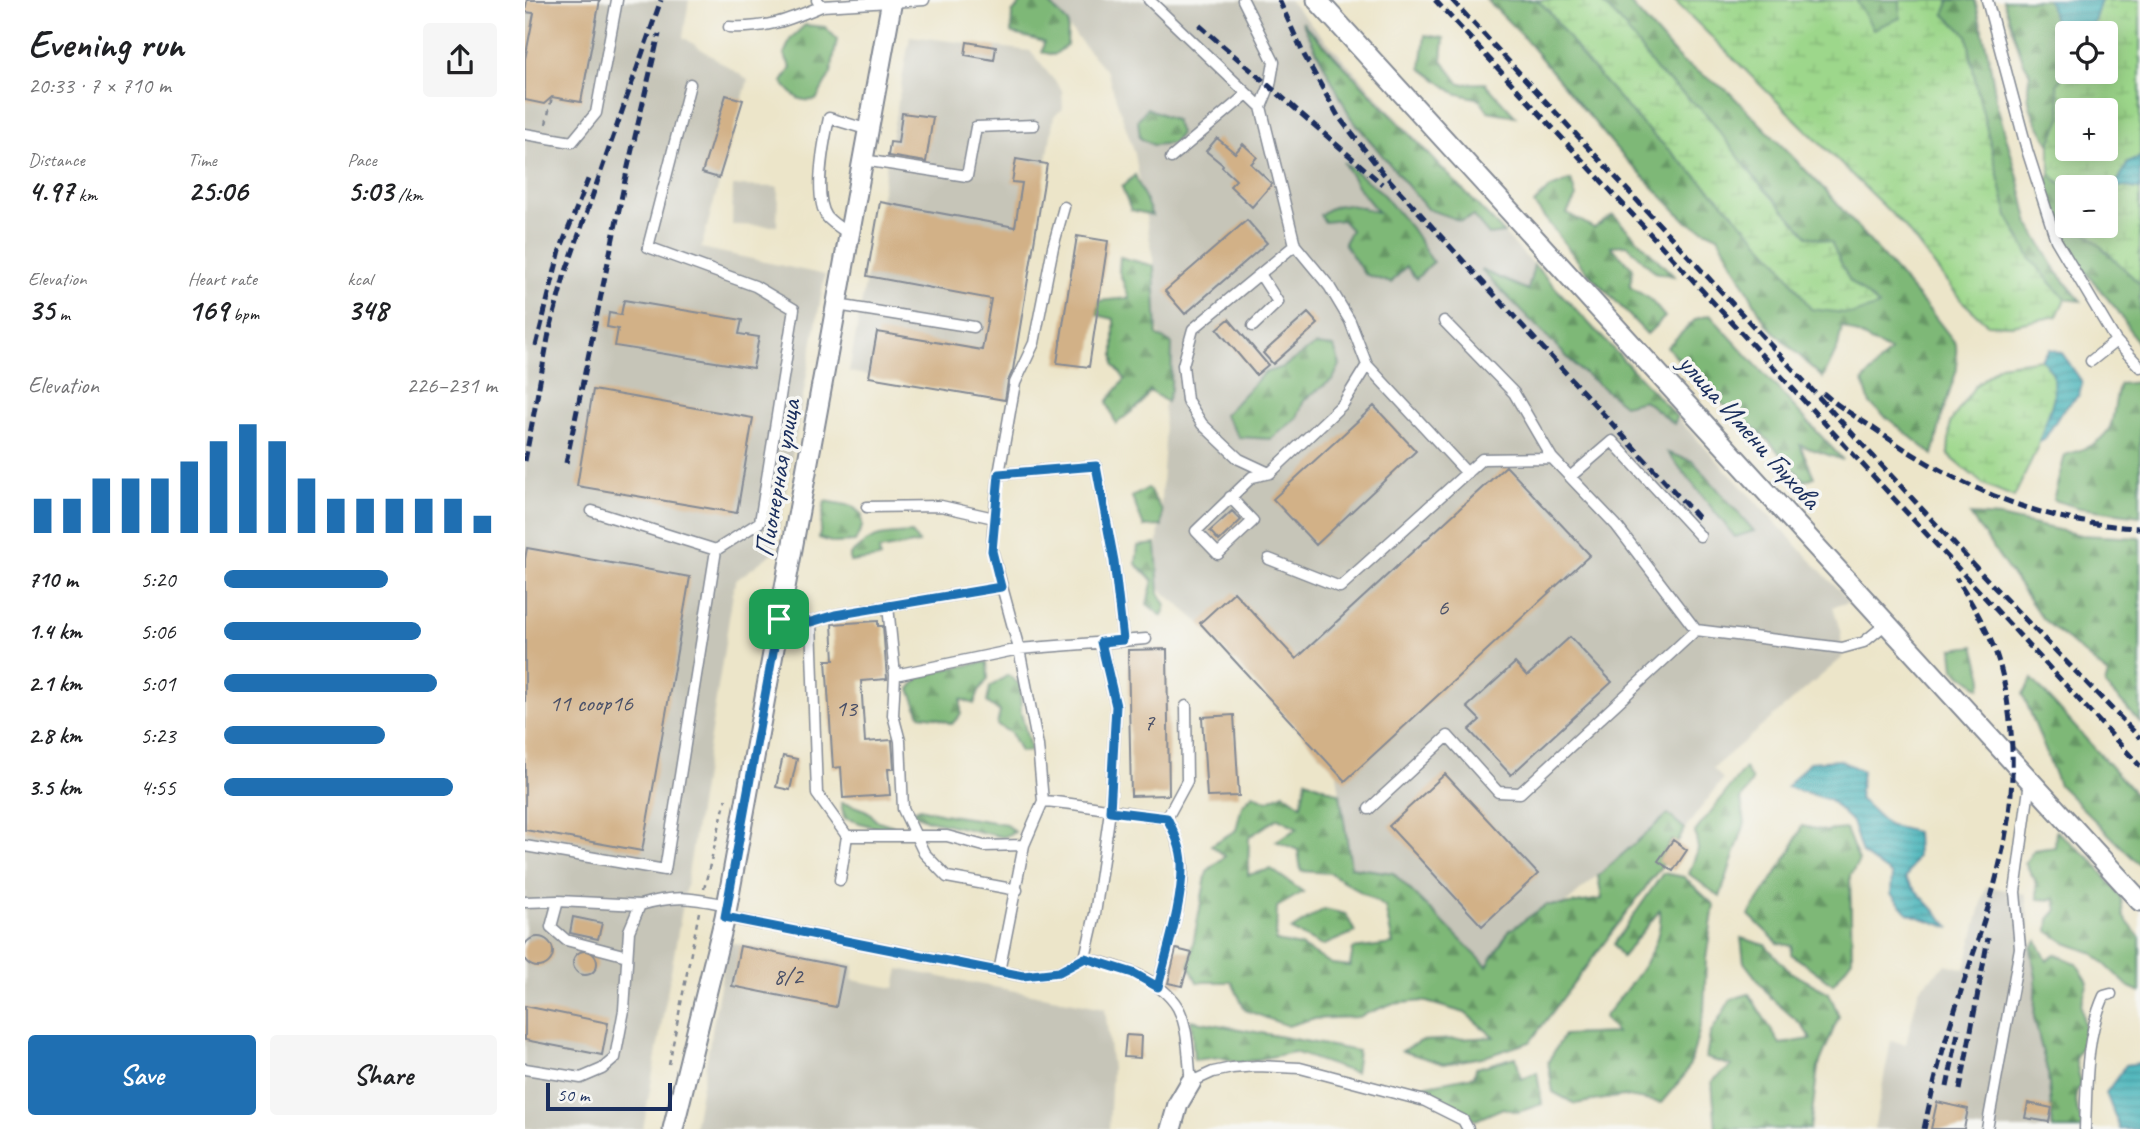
<!DOCTYPE html>
<meta charset="utf-8">
<style>
body{margin:0;font-family:Caveat,sans-serif;background:#f6f6f6;color:#202124;height:100vh;display:flex;flex-direction:column;font-size:26px;white-space:nowrap}
*{box-sizing:border-box;margin:0}
p{font-size:23px;color:#757577}
.icon{flex:none;width:38px;height:38px;fill:none;stroke:currentColor;stroke-width:2;stroke-linecap:round;stroke-linejoin:round}
.map{position:relative;flex:1;overflow:hidden}
.panel{display:flex;flex-direction:column;background:#fff;width:525px}
.panel>*{flex:none}
.buttons{position:absolute;left:1530px;top:21px;display:grid;gap:14px}
.buttons a{display:grid;place-items:center;width:63px;height:63px;border-radius:7px;background:#fff;box-shadow:0 4px 18px #0003;font-size:35px}
.scale{position:absolute;left:21px;bottom:18px;width:126px;box-sizing:border-box;padding-left:7px;border:4px solid #1b2f5e;border-top:0;font-size:19px;line-height:24px;white-space:nowrap;color:#1b2f5e;-webkit-text-stroke:5px #f6f6f2;paint-order:stroke}
.pin{position:absolute;display:grid;place-items:center;width:60px;height:60px;color:#fff;margin:-30px;border-radius:14px;box-shadow:0 4px 10px #0006}
.round{display:grid;place-items:center;flex:none;width:74px;height:74px;border-radius:7px;background:#f6f6f6}
.headline{display:flex;align-items:center;justify-content:space-between;height:119px;padding:0 28px}
h1{font-size:38px;font-weight:700;line-height:52px}
.metrics{display:grid;grid-template-columns:repeat(3,1fr);gap:10px;height:119px;padding:7px 28px}
.metrics div{display:grid;align-content:center}
.metrics b{font-size:30px;font-weight:700}
.metrics small{font-size:19px;font-weight:400}
.metrics p{font-size:19px}
.chart{height:196px;padding:14px 28px}
.chart p{display:flex;justify-content:space-between}
.chart svg{width:100%;height:126px;margin-top:7px;stroke:#1f6fb2;stroke-width:6}
.action{display:flex;gap:14px;margin-top:auto;padding:14px 28px}
.action a{flex:1;height:80px;border-radius:7px;background:#1f6fb2;color:#fff;font-size:28px;font-weight:700;line-height:80px;text-align:center}
.action a+a{background:#f6f6f6;color:#202124}
ul{padding:0 28px;list-style:none;font-size:23px}
li{display:grid;grid-template-columns:112px 84px 1fr;align-items:center;height:52px}
li i{height:18px;border-radius:9px;background:#1f6fb2}
main{display:flex;flex:1;min-height:0}
.map>svg:first-child{display:block}
.industrial{fill:#c6c5b8}
.forest{fill:url(#forest-firs);stroke:#4c746a;stroke-width:2;fill-rule:evenodd}
.wetland{fill:url(#wetland-marsh);stroke:#5c8374;stroke-width:2;fill-rule:evenodd}
.water{fill:url(#water-rules);stroke:#2e708b;stroke-width:2}
.building{fill:#d2b187}
.lines{fill:none;stroke-linecap:round;stroke-linejoin:round}
.service-casing{stroke:#848a94;stroke-width:13}
.minor-casing{stroke:#848a94;stroke-width:23}
.path{stroke:#848a94;stroke-width:2.5;stroke-dasharray:5 5;stroke-linecap:butt}
.service{stroke:#fff;stroke-width:10}
.minor{stroke:#fff;stroke-width:19}
.rail{stroke:#1b2f5e;stroke-width:5;stroke-dasharray:10 5;stroke-linecap:butt}
.route-casing{stroke:#fff;stroke-width:14}
.route{stroke:#1f6fb2;stroke-width:9}
.labels{text-anchor:middle;dominant-baseline:central;stroke-width:7;stroke-linejoin:round;paint-order:stroke}
.number-label{font-size:24px;fill:#495068}
.street-label{font-size:28px;fill:#1b2f5e;stroke:#f6f6f2}
</style>
<main>
<section class="panel">
<div class="headline"><div><h1>Evening run</h1><p>20:33 · 7 × 710 m</p></div><a class="round"><svg class="icon" aria-label="share" viewBox="0 0 24 24"><path d="M12 15V3M7 8l5-5 5 5M5 13v7h14v-7"/></svg></a></div>
<div class="metrics">
<div><p>Distance</p><b>4.97<small> km</small></b></div>
<div><p>Time</p><b>25:06</b></div>
<div><p>Pace</p><b>5:03<small> /km</small></b></div>
</div>
<div class="metrics">
<div><p>Elevation</p><b>35<small> m</small></b></div>
<div><p>Heart rate</p><b>169<small> bpm</small></b></div>
<div><p>kcal</p><b>348</b></div>
</div>
<div class="chart"><p><span>Elevation</span>226–231 m</p>
<svg viewBox="0 0 160 44" preserveAspectRatio="none"><path d="M5 44V32M15 44V32M25 44V25M35 44V25M45 44V25M55 44V19M65 44V12M75 44V6M85 44V12M95 44V25M105 44V32M115 44V32M125 44V32M135 44V32M145 44V32M155 44V38"/></svg>
</div>
<ul>
<li><b>710 m</b>5:20<i style="width:60%"></i></li>
<li><b>1.4 km</b>5:06<i style="width:72%"></i></li>
<li><b>2.1 km</b>5:01<i style="width:78%"></i></li>
<li><b>2.8 km</b>5:23<i style="width:59%"></i></li>
<li><b>3.5 km</b>4:55<i style="width:84%"></i></li>
</ul>
<div class="action"><a>Save</a><a>Share</a></div>
</section>
<div class="map">
<svg width="1615" height="1129" viewBox="0 0 1615 1129">
<defs>
<pattern id="forest-firs" width="22" height="20" patternUnits="userSpaceOnUse" patternTransform="scale(1.75)"><rect width="22" height="20" fill="#7eb877"/><path d="M5 1l3.5 6h-7zM16 11l3.5 6h-7z" fill="#669665"/></pattern>
<pattern id="wetland-marsh" width="20" height="14" patternUnits="userSpaceOnUse" patternTransform="scale(1.75)"><rect width="20" height="14" fill="#9dd78b"/><path d="M1 5h8M5 5V1M11 12h8M15 12V8" fill="none" stroke="#87b97a"/></pattern>
<pattern id="water-rules" width="6" height="5" patternUnits="userSpaceOnUse" patternTransform="scale(1.75)"><rect width="6" height="5" fill="#42b2b8"/><path d="M0 2.5h6" fill="none" stroke="#369199"/></pattern>
</defs>
<rect width="100%" height="100%" fill="#f6f6f2"/>
<filter id="ink" filterUnits="userSpaceOnUse"><feTurbulence type="fractalNoise" baseFrequency=".0143" numOctaves="2"/><feDisplacementMap in="SourceGraphic" scale="14" xChannelSelector="R" yChannelSelector="G"/><feConvolveMatrix kernelMatrix="1 2 1 2 8 2 1 2 1" color-interpolation-filters="sRGB"/></filter>
<filter id="wash" filterUnits="userSpaceOnUse"><feTurbulence type="fractalNoise" baseFrequency=".00686" numOctaves="4" result="noise"/><feDisplacementMap in="SourceGraphic" scale="28" xChannelSelector="R" yChannelSelector="G"/><feGaussianBlur stdDeviation="1.57" result="paint"/><feColorMatrix in="noise" values="0 0 0 0 0 0 0 0 0 0 0 0 0 0 0 0 0 1.4 0 .05"/><feComposite in="paint" operator="in"/></filter>
<g filter="url(#wash)">
<rect width="100%" height="100%" fill="#ece5c9"/>
<path class="industrial" d="M0 0H164L158 37 223 80 176 248 300 275 250 551 210 581 161 887 118 1129H0Z
M520 0H764L958 211 1325 602 1308 607 1316 634 1317 658 1188 768 1198 779 1160 829 1143 814 1039 905 962 967 868 873 825 867 812 773 675 623 630 585 640 441 638 346 631 321 630 270 610 154 582 72Z
M385 36 505 51 537 90 538 109 529 116 483 400 324 372Z
M208 186 253 187 252 226 207 225Z
M1461 886 1500 894 1531 1129H1349L1366 1041 1381 1044 1394 989 1421 964 1440 969Z
M203 942 329 965 327 980 370 988 374 969 580 1008 587 1069 584 1129H169Z"/>
<path class="forest" d="M499 0H521L543 23 542 45 529 55 517 52 519 42 486 33 487 13Z
M962 0H1012L1024 11 1060 60 1117 124 1185 189 1253 261 1286 309 1353 305 1324 280 1306 242 1283 236 1232 181 1181 114 1132 71 1095 21 1074 0H1102L1156 61 1203 91 1302 192 1406 312 1431 344 1432 369 1417 416 1408 455 1345 404 1338 381 1365 351 1317 326 1313 347 1298 378 1241 324 1193 236 1162 222 1096 154 995 33Z
M1331 0H1375V19L1348 29Z
M1425 0H1450L1464 58 1472 105 1494 181 1504 224 1532 272 1556 301 1540 299 1506 260 1483 217 1451 85 1442 35 1419 14Z
M1478 0H1523C1530 26 1551 61 1532 85L1537 116 1525 144C1510 122 1498 101 1505 73L1498 61Z
M777 22 958 211 979 233 964 235 948 216 936 221 902 209 826 118Z
M280 25 300 27 312 39 306 73 291 100C272 102 269 96 257 82L266 68 259 54 266 38Z
M900 35 919 38 917 60 935 84 960 83 990 116 963 111 954 99 930 93 896 68Z
M622 108 650 120 655 133 648 143 628 145 615 138 613 120Z
M818 162 855 191 886 228 908 262 891 279 881 266 866 283 839 274 819 243 826 230 817 220 800 222 795 215C818 197 828 207 853 212L834 189Z
M1525 174 1542 189V226H1560L1564 235 1615 284V347L1593 311 1543 251 1517 190Z
M610 175 627 215 606 210 597 187Z
M1046 180 1051 197 1042 213 1069 228 1088 215 1149 276 1130 272 1102 245 1086 246 1108 268 1105 287 1125 299 1140 317 1122 334 1057 266 1009 204 1023 189Z
M595 257 629 266 632 335 647 344 646 389 642 402 625 391 616 404 591 424 582 402 600 379 589 365V319L572 315 574 301 604 298 594 271Z
M1009 265 1152 417 1149 424 1119 400 1099 405 1054 369 956 270 1003 290Z
M1185 315 1318 460 1275 445 1289 477 1280 481 1239 436 1195 402 1142 347 1171 319Z
M790 345 809 347 815 365 808 379 779 400 772 418 746 439 714 437 699 415 739 373 758 367Z
M1615 382V516L1555 508 1528 500 1540 455C1556 450 1574 445 1584 429 1590 419 1589 397 1595 384Z
M1143 453 1168 461 1229 531 1210 537Z
M623 488 637 511V526L619 527 607 497Z
M300 501 327 506 337 515V527L330 542 309 543 294 538Z
M1445 515 1475 517 1556 535 1615 538V722L1580 685 1583 674 1517 618Z
M387 533 394 543 354 550 355 558 325 562V555C348 533 356 535 387 533Z
M631 544 634 593 641 605 637 616 622 604 628 580 611 564 613 546Z
M1449 646 1458 678 1455 688 1429 669 1427 649Z
M462 662 463 679 454 691 449 704 436 699V714L427 724 410 717 395 715 385 689 396 676 426 668Z
M483 675 495 685 496 713 506 751 495 752 486 733 472 725 475 712 462 702 465 687Z
M1507 679 1615 799V865L1534 785 1498 694Z
M1220 768 1227 781 1216 800 1220 823 1195 897 1164 874 1173 849 1170 832Z
M781 780 815 794 826 867 868 873 962 966 984 931 1021 905H1039L1077 899 1073 876 1143 814 1160 829 1152 843 1147 840 1134 860 1138 864 1005 1042 962 1056 919 1064 877 1051 896 1041 969 1037 940 1013 898 1001 866 1004 833 1017 786 1019 763 1026 720 1010 707 982H672L664 965 682 871 700 856 686 845 711 830 717 805 728 794 742 801 759 793 776 805ZM753 818 773 828 751 841 773 850 776 871 805 873 860 907 868 944 828 949 825 966 807 964 775 946 751 941 752 907 778 892 746 869 723 875 724 837Z
M316 803C328 806 345 808 350 820L372 827 358 830 319 818Z
M395 808 418 814 481 824 490 832 478 837 403 820 386 812Z
M1277 826 1300 831 1321 829 1334 861 1325 876 1327 959 1308 984 1266 954 1267 946 1253 943 1224 915 1265 852Z
M1531 831 1567 860 1596 897 1598 916 1615 938V992L1604 987 1568 953 1541 943 1523 931 1524 919 1532 910 1530 900 1513 899 1510 880 1500 863 1509 850 1530 847Z
M1138 873 1159 877 1189 905 1181 959 1179 1012 1166 1062 1159 1076 1136 1103 1098 1096 1050 1104 1028 1092 1023 1062 1039 1035 1091 1033 1079 1017C1102 988 1140 949 1135 910L1097 957 1089 944Z
M799 909 821 914 830 932 797 946 766 930Z
M1216 938 1240 945 1265 972 1304 993 1314 1016 1293 1067 1285 1129H1191L1187 1081 1207 1066 1181 1058 1185 1034 1206 999 1224 994 1255 1044 1286 1039 1276 1024 1247 999 1219 962Z
M1512 941 1522 961 1530 954 1551 963 1563 982 1556 1005 1561 1038 1550 1058 1556 1083C1544 1104 1553 1109 1560 1129H1528L1523 1074 1509 1018 1511 978 1506 948Z
M666 1020 833 1051 830 1073 769 1052 715 1063 695 1057 669 1060Z
M991 1057 996 1079 1012 1072 1017 1104 993 1112 978 1108 951 1120 918 1105 892 1087 949 1076 951 1068Z"/>
<path class="wetland" d="M1012 0H1074L1095 21 1132 71 1181 114 1232 181 1283 236 1306 242 1324 280 1354 306 1328 314 1286 309 1253 261 1185 189 1117 124 1060 60 1024 11Z
M1149 0H1331L1348 29 1375 18V0H1425L1419 14 1442 35 1451 85 1483 217 1506 260 1540 299 1532 316 1487 325 1462 324 1436 300 1378 225Z
M1576 0H1615V157L1603 163 1591 186 1615 189V284L1564 235 1560 226H1580V187H1542V189L1525 174V144L1537 116 1532 85 1542 71 1580 72V33H1565ZM1542 110H1580V149H1542Z
M1516 359C1520 363 1525 368 1527 372 1540 397 1501 472 1489 497L1458 484 1423 455 1425 423 1450 386 1475 365Z"/>
<path class="water" d="M1523 0H1576L1565 33H1542V71L1538 77 1540 57Z
M1615 157V189L1590 186 1603 163Z
M1525 349 1537 353 1557 382 1554 395 1537 411 1519 440 1514 442 1529 398 1528 373 1516 359Z
M1315 760 1337 771 1334 798 1363 825 1391 832 1392 856 1380 879 1426 928 1384 914 1366 894 1367 875 1337 854 1327 822 1305 800 1262 787 1284 762Z
M1615 1063V1129H1595L1581 1093 1601 1065Z"/>
<g id="blocks">
<path class="building" d="M2 0H75L56 102 27 97 19 104 0 100V59L9 13 0 12Z
M442 42 471 47 469 60 440 55Z
M201 95 218 100 194 178 177 173Z
M377 113 408 117 401 162 363 156 365 142 373 143Z
M692 138 710 153 718 144 732 157 726 164 747 184 727 207 705 186 711 180 697 167 698 165 681 151Z
M491 159 522 164 488 370 483 381 480 400 344 377 352 332 457 350 466 299 342 276 355 202 490 227 497 183 487 182Z
M722 220 742 243 660 314 640 291Z
M552 236 583 241 564 367 532 363Z
M99 300 217 320 214 334 234 337 228 368 90 346 93 329 82 327 84 313 96 315Z
M783 313 793 324 748 364 738 353Z
M704 319 743 365 731 375 692 329Z
M68 390 228 418 212 513 52 486Z
M849 406 891 451 791 545 748 499Z
M981 466 1065 555 820 781 675 623 709 592 771 659Z
M707 511 716 520 694 541 685 531Z
M2 548 165 577 117 851 0 830V559Z
M353 621V626H358L362 679 336 681 340 742 367 740 369 769H363L365 795 318 798 316 767 308 768 301 660H309L307 624Z
M1045 637 1087 682 986 775 944 730 955 720 942 707 990 663 1002 676Z
M642 649 644 795 606 796 603 650Z
M709 715 714 796 682 797 677 717Z
M258 756 272 759 265 790 251 787Z
M920 774 1013 874 957 926 864 826Z
M1148 840 1162 850 1148 871 1133 861Z
M48 917 77 923 73 939 45 933Z
M-2 952a15 15 0 1 1 30 0a15 15 0 1 1-30 0Z
M215 946 319 967 311 1007 207 986Z
M651 949 667 953 657 986 643 983Z
M48 963a12 12 0 1 1 24 0a12 12 0 1 1-24 0Z
M0 1006 83 1023 77 1055 0 1040Z
M601 1035 616 1036 615 1058 599 1057Z
M1412 1102 1443 1109 1439 1129H1406Z
M1503 1103 1527 1108 1524 1122 1500 1118Z"/>
</g>
</g>
<g filter="url(#ink)">
<use href="#blocks" fill-opacity="0" stroke="#848a94" stroke-width="2"/>
<g class="lines">
<g class="service-casing">
<path id="service" d="M292 0 297 6 399 0
M624 0 736 107 770 245 804 286 825 321 842 365 942 473
M718 0 749 62 745 85 736 107
M1462 0 1502 150 1531 240 1591 341 1615 367
M204 27C241 29 264 20 297 6
M0 134 47 142 71 113 92 0
M646 158 722 94
M338 160 442 176 451 127 509 125
M324 234C317 229 307 223 302 217 288 197 299 141 304 118L344 130
M312 305 449 327
M919 321 989 393 1027 458
M728 326 753 302 735 274
M1566 361 1591 341
M744 473 714 459 677 424 662 400 658 365 668 329 770 245
M474 474 571 466 589 561 598 640
M1045 477 1087 441 1175 536
M705 497 728 521 693 554 671 531 727 477 745 473 818 404 842 365
M342 507 416 506 469 518
M67 511 191 550
M744 559 815 587 957 459 1027 458 1091 525 1171 630
M363 606 370 675 368 715 375 741 378 809 399 853 422 877 492 890
M254 619 286 622 310 615 476 587
M286 622 292 794 322 836 315 880
M370 675 494 649 621 639
M518 801C560 804 601 813 642 818L662 781 661 706
M844 809 923 736 973 792 995 793 1171 630 1317 648 1339 642 1362 623
M322 836H422L459 846 499 845
M0 846 140 870 191 550 235 522 269 309 230 286 123 247 165 84
M33 901 26 927 41 940 102 956
M0 902 33 901 115 905
M200 917 498 976 534 972 560 958 570 914 585 811 591 706 576 642
M560 958C592 966 635 977 653 1008 664 1028 663 1060 666 1082L688 1072 707 1068 732 1066 775 1068 900 1101 938 1120 943 1129
M474 972 499 845 518 801 513 746 494 649 467 550 469 518 474 474 490 383 509 343 528 247 539 207
M633 987C640 956 662 888 657 859 654 844 649 831 642 818
M0 1069 56 1078 77 1069 90 1058 99 1010 104 931 115 905C151 894 167 898 203 905
M1462 1129 1495 948 1490 892 1505 781
M1560 1129C1562 1084 1560 1038 1579 996L1586 994"/>
</g>
<g class="minor-casing">
<path id="minor" d="M792 0 1615 901
M148 1129 200 917 367 0
M646 1129 653 1104 666 1082"/>
</g>
<path class="path" d="M21 124 27 97
M179 889 201 799
M144 1064 174 912"/>
<use href="#service" class="service"/>
<use href="#minor" class="minor"/>
<path class="rail" d="M754 0 779 55 813 116 858 173 1176 521
M910 0 1615 766
M927 0 1469 587 1615 738
M674 25 857 184
M11 346 35 250 64 177
M1298 393C1314 407 1333 418 1351 430 1431 486 1516 524 1615 528
M0 461 24 333 39 277 136 0
M41 463 102 171 134 34
M1422 1087 1434 1028
M1435 1090 1463 938
M1399 1129C1405 1101 1411 1074 1419 1046 1451 934 1498 842 1485 721 1482 696 1478 671 1469 648 1459 623 1445 600 1431 578"/>
</g>
</g>
<g class="lines" filter="url(#ink)">
<g class="route-casing">
<path id="route" d="M571 466 589 561 598 640 576 642 591 706 585 811 642 818C649 832 657 848 657 864 658 901 642 950 633 987L608 973 560 958 534 972 498 976 200 917 254 619 286 622 310 615 476 587 467 551 474 474Z"/>
</g>
<use href="#route" class="route"/>
</g>
<g class="labels">
<g class="number-label">
<text x="918" y="607">6</text>
<text x="66" y="703">11 соор16</text>
<text x="321" y="708">13</text>
<text x="624" y="722">7</text>
<text x="263" y="976">8/2</text>
</g>
<g class="street-label">
<text transform="translate(1225 431) rotate(48)">улица Имени Глухова</text>
<text transform="translate(252 478) rotate(-80)">Пионерная улица</text>
</g>
</g>
</svg>
<div class="buttons">
<a><svg class="icon" aria-label="locate" viewBox="0 0 24 24"><circle cx="12" cy="12" r="6"/><path d="M12 2v4M12 18v4M2 12h4M18 12h4"/></svg></a>
<a>+</a>
<a>−</a>
</div>
<div class="scale">50 m</div>
<div class="pin" style="left:254px;top:619px;background:#1e9e55"><svg class="icon" aria-label="arrive" viewBox="0 0 24 24"><path d="M6 21V4h12l-3 4 3 4H6"/></svg></div>
</div>
</main>
